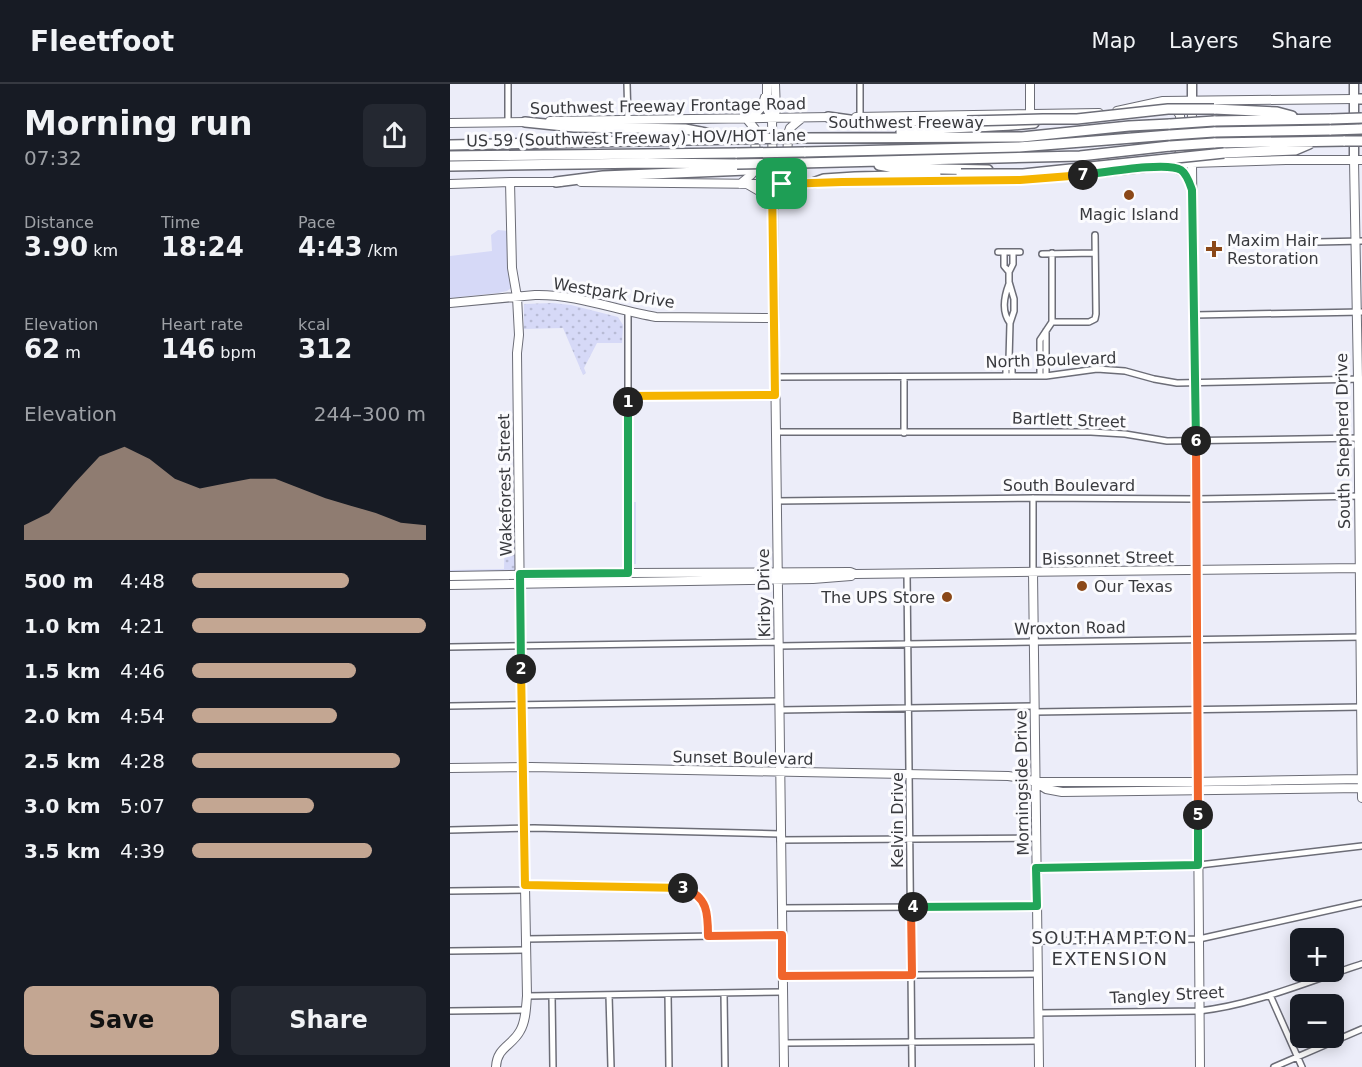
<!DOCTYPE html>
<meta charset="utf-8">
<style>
body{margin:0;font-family:"DejaVu Sans",sans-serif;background:#242831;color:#f1f3f6;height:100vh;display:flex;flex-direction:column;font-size:22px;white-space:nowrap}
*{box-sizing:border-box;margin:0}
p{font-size:20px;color:#9ea1a6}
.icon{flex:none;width:33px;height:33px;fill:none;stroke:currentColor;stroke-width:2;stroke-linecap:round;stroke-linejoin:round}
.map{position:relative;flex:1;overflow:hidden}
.details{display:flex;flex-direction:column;background:#171b24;width:450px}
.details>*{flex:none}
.tools{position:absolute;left:840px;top:844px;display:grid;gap:12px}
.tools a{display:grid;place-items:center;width:54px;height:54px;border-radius:9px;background:#171b24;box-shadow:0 3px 15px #0003;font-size:30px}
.pin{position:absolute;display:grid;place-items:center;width:51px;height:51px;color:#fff;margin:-26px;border-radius:12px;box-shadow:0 3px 9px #0006}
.km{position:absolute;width:30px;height:30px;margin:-15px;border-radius:50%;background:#222;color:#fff;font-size:16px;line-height:30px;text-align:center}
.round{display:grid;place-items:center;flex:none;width:63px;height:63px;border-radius:9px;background:#242831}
.headline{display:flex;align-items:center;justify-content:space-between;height:102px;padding:0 24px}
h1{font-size:33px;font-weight:700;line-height:45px}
.metrics{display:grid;grid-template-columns:repeat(3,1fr);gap:9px;height:102px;padding:6px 24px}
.metrics div{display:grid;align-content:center}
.metrics b{font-size:26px;font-weight:700}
.metrics small{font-size:16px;font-weight:400}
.metrics p{font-size:16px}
.chart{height:168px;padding:12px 24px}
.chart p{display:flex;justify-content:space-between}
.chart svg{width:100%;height:108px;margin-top:6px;fill:#c3a692;opacity:.7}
.action{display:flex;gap:12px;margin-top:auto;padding:12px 24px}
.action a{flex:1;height:69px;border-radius:9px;background:#c3a692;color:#111;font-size:24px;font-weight:700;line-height:69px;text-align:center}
.action a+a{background:#242831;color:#f1f3f6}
ul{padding:0 24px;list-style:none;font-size:20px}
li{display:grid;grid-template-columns:96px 72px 1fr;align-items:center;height:45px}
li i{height:15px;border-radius:8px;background:#c3a692}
header{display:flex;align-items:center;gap:36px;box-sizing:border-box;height:84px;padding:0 30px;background:#171b24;border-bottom:2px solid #363941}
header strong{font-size:28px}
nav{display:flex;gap:33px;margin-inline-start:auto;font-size:21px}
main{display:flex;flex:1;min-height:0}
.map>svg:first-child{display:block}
.green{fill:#d6d9f7}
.garden{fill:url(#garden-dots)}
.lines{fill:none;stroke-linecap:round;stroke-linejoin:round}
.street-casing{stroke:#6c6d77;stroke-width:8}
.secondary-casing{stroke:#6c6d77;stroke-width:10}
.primary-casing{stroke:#6c6d77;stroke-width:11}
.highway-casing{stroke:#6c6d77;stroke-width:12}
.street{stroke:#fff;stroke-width:5}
.secondary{stroke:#fff;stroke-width:8}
.primary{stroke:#fff;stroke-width:8}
.highway{stroke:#fff;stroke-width:9}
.highway-bridge-casing{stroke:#6c6d77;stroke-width:12;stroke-linecap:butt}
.highway-bridge{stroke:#fff;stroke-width:9}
.split-1-casing{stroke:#fff;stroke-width:12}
.split-2-casing{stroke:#fff;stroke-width:12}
.split-3-casing{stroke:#fff;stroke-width:12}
.split-4-casing{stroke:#fff;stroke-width:12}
.split-5-casing{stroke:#fff;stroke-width:12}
.split-6-casing{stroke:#fff;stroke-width:12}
.split-7-casing{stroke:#fff;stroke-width:12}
.split-8-casing{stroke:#fff;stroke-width:12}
.split-1{stroke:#f5b400;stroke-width:8}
.split-2{stroke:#22a559;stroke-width:8}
.split-3{stroke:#f5b400;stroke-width:8}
.split-4{stroke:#f0652b;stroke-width:8}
.split-5{stroke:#22a559;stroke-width:8}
.split-6{stroke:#f0652b;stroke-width:8}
.split-7{stroke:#22a559;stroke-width:8}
.split-8{stroke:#f5b400;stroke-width:8}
.poi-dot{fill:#8b4818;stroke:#fbfbfe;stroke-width:2}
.labels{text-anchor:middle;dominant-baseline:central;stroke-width:6;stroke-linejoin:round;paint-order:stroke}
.street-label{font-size:16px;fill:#393a3e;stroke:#fbfbfe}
.poi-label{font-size:16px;fill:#393a3e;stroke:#fbfbfe;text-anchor:start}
.neighbourhood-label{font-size:18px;letter-spacing:1.5px;fill:#393a3e;stroke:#fbfbfe}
</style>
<header>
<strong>Fleetfoot</strong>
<nav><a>Map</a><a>Layers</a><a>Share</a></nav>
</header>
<main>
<section class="details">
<div class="headline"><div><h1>Morning run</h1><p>07:32</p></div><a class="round"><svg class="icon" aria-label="share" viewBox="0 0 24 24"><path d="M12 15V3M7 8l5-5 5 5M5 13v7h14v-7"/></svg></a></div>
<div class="metrics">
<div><p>Distance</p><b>3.90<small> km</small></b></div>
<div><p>Time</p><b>18:24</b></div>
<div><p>Pace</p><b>4:43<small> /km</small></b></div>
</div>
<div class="metrics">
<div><p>Elevation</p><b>62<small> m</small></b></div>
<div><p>Heart rate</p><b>146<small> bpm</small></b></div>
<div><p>kcal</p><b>312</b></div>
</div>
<div class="chart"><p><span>Elevation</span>244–300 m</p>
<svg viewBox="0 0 160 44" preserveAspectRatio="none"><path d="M0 44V38L10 33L20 21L30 10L40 6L50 11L60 19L70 23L80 21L90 19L100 19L110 23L120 27L130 30L140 33L150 37L160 38V44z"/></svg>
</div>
<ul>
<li><b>500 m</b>4:48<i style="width:67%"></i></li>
<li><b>1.0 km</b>4:21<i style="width:100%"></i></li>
<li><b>1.5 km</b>4:46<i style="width:70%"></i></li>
<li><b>2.0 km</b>4:54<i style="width:62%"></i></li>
<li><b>2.5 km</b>4:28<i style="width:89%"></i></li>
<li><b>3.0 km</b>5:07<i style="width:52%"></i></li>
<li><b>3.5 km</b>4:39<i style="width:77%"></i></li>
</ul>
<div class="action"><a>Save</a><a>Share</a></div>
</section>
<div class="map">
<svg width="912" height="983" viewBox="0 0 912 983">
<defs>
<pattern id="garden-dots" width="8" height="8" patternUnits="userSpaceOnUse" patternTransform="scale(1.5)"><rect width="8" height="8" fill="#d6d9f7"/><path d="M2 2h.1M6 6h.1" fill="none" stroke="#b8bbd5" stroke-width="1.8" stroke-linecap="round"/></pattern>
</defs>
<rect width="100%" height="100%" fill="#ecedf9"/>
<path class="green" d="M48 146 58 147V186L61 204 57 207 48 209 0 214V172L42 167 41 151Z
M182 418H186V480H182Z"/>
<path class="garden" d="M102 219 121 221 168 233 173 241 172 259H147L134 284 136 289 133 291 113 244 74 245V220Z
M55 444H67V483L63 488 0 490V486L54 485Z"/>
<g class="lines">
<g class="street-casing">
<path id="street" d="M177 0 178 36
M410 0V33
M58 38V0
M867 158 912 157
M548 168H570
M554 168V182L559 188
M592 170 645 169
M559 200C554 213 551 227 560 239
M178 227V490
M744 231 912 228
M602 238H639L645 235 646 230 645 151
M596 247V292
M559 276 562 284V292
M556 292V284L559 276 560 239 564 227V215L559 198V188L563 180V168
M590 292V256L602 238V169
M325 293 596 292 647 285 675 287 704 295 727 299 912 295
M454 293V349
M178 312 325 311
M325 348H641L675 350 717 357 911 354
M326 417 583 414 746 415 912 412
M583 488V414
M457 490 462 983
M328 562 912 553
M0 563 328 558
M0 622 329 617
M329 626 584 622
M585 628 912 623
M0 746 84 744 330 750
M330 756 586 754
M586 784 749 781 912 762
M75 801 232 804C258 812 258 830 258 852
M0 807 75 806
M331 824 587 822
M76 855 332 851
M587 857 749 855 912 819
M0 867 75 866
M332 892 588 890
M274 909 275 983
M218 910 219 983
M159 911 161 983
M820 911 852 983
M77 912 333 908
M102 912 103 983
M0 927 76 926
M588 929 749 927C804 921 859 897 912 880
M333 959 588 957
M824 983 912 945"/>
</g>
<g class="secondary-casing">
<path id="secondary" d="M317 0V25L322 34 334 983
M580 0V30
M723 22 730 31 731 66 726 76 724 77
M742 22C741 115 745 208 745 302 747 529 747 756 750 983
M667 27 713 17 904 15
M406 33 649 29
M322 34 326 27 325 0
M100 37 382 33
M0 39 79 38
M904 76 908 295 912 714
M722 83C732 85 736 91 740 100
M395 97 570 96 621 92 742 79 836 76H912
M131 98 323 100 368 98
M0 100 60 98H110
M290 100 301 91 306 85 305 45 296 34C307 30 312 25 315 13
M297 100 309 107 323 125
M323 125 334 107 347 99C334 87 338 66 338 50L340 44 352 34
M0 219 85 211C127 210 165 226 206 233L324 234
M583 488 589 983
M0 492 178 489 400 488 405 490 912 484
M0 501 363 495 401 492
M0 684 81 683 558 692 573 694 585 698 596 705 612 708 912 704
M587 698H740L912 695
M46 983C47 963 62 962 70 947 76 937 76 923 77 912L70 527 67 269 69 251 67 213 62 184 60 98"/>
</g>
<g class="primary-casing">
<path id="primary" d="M742 0V17
M904 0V76"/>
</g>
<g class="highway-casing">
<path id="highway" d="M904 15H912
M764 25 827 28 842 32
M378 33 407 37H517
M764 37 881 35
M75 38 124 43 235 45 266 51
M451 48C495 42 540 44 584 39
M764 48 881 46
M354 54 572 53 679 42 720 40
M764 59 895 57
M0 61 286 55
M354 68 569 63 720 51
M774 69 845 66 859 60
M0 72 287 69
M351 79 630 72 720 62
M429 81 445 84 538 86
M0 82 198 79 287 80
M632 86 652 88
M106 98 153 92 297 86 305 84
M363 99 374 95 405 93 486 91"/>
</g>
<use href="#street" class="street"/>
<use href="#secondary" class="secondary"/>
<use href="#primary" class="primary"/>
<use href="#highway" class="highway"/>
<g class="highway-bridge-casing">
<path id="highway-bridge" d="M881 35 912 34
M517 37 593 35H627L718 25H764
M720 40 764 37
M881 46 912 45
M720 51 764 48
M286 55 354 54
M895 57H912
M720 62 764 59
M287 69 354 68
M287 80 351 79
M511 90H573L774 69"/>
</g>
<use href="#highway-bridge" class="highway-bridge"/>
</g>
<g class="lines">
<g class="split-1-casing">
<path id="split-1" d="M178 318V312L325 311 322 100H332"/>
</g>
<g class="split-2-casing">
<path id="split-2" d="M71 585 70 490 178 489V318"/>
</g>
<g class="split-3-casing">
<path id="split-3" d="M71 585 75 801 233 804"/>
</g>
<g class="split-4-casing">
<path id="split-4" d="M233 804C258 812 258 830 258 852L332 851V892L462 891 461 823H463"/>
</g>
<g class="split-5-casing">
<path id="split-5" d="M463 823 587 822 586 784 748 781V731"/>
</g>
<g class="split-6-casing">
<path id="split-6" d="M746 357 748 731"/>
</g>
<g class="split-7-casing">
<path id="split-7" d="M633 91C652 89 717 77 731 86 737 90 740 100 742 106L746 357"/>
</g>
<g class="split-8-casing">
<path id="split-8" d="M332 100 392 98 570 96 633 91"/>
</g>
<use href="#split-1" class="split-1"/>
<use href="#split-2" class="split-2"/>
<use href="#split-3" class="split-3"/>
<use href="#split-4" class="split-4"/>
<use href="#split-5" class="split-5"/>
<use href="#split-6" class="split-6"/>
<use href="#split-7" class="split-7"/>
<use href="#split-8" class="split-8"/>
</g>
<g class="poi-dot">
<circle cx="679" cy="111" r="6"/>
<path d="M761 156h6v6h6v6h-6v6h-6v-6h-6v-6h6z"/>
<circle cx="632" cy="502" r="6"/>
<circle cx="497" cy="513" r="6"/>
</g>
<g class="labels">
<g class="street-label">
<text transform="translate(218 22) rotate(-1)">Southwest Freeway Frontage Road</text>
<text x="456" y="38">Southwest Freeway</text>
<text transform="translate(186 54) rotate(-1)">US 59 (Southwest Freeway) HOV/HOT lane</text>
<text transform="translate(164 209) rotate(9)">Westpark Drive</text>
<text transform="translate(601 276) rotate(-2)">North Boulevard</text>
<text transform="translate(619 336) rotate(2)">Bartlett Street</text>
<text transform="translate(893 357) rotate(-91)">South Shepherd Drive</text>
<text transform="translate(55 401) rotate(-91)">Wakeforest Street</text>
<text x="619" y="401">South Boulevard</text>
<text transform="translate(658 474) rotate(-1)">Bissonnet Street</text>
<text transform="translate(314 509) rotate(-91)">Kirby Drive</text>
<text transform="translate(620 544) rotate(-1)">Wroxton Road</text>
<text transform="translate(293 674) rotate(1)">Sunset Boulevard</text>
<text transform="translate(572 699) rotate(-91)">Morningside Drive</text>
<text transform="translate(447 736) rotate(-90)">Kelvin Drive</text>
<text transform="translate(717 911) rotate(-3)">Tangley Street</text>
</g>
<g class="poi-label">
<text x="679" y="130" text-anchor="middle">Magic Island</text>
<text x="777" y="156">Maxim Hair<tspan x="777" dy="18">Restoration</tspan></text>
<text x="644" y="502">Our Texas</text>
<text x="485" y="513" text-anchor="end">The UPS Store</text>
</g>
<g class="neighbourhood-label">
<text x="660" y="853">SOUTHAMPTON<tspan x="660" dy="21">EXTENSION</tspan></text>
</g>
</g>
</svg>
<div class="tools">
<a>+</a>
<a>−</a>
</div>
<div class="pin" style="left:332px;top:100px;background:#1e9e55"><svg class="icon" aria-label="arrive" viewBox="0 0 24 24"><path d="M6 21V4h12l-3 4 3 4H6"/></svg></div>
<b class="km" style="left:178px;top:318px">1</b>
<b class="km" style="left:71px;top:585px">2</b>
<b class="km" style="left:233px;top:804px">3</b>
<b class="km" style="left:463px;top:823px">4</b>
<b class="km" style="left:748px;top:731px">5</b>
<b class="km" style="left:746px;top:357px">6</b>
<b class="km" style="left:633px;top:91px">7</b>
</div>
</main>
